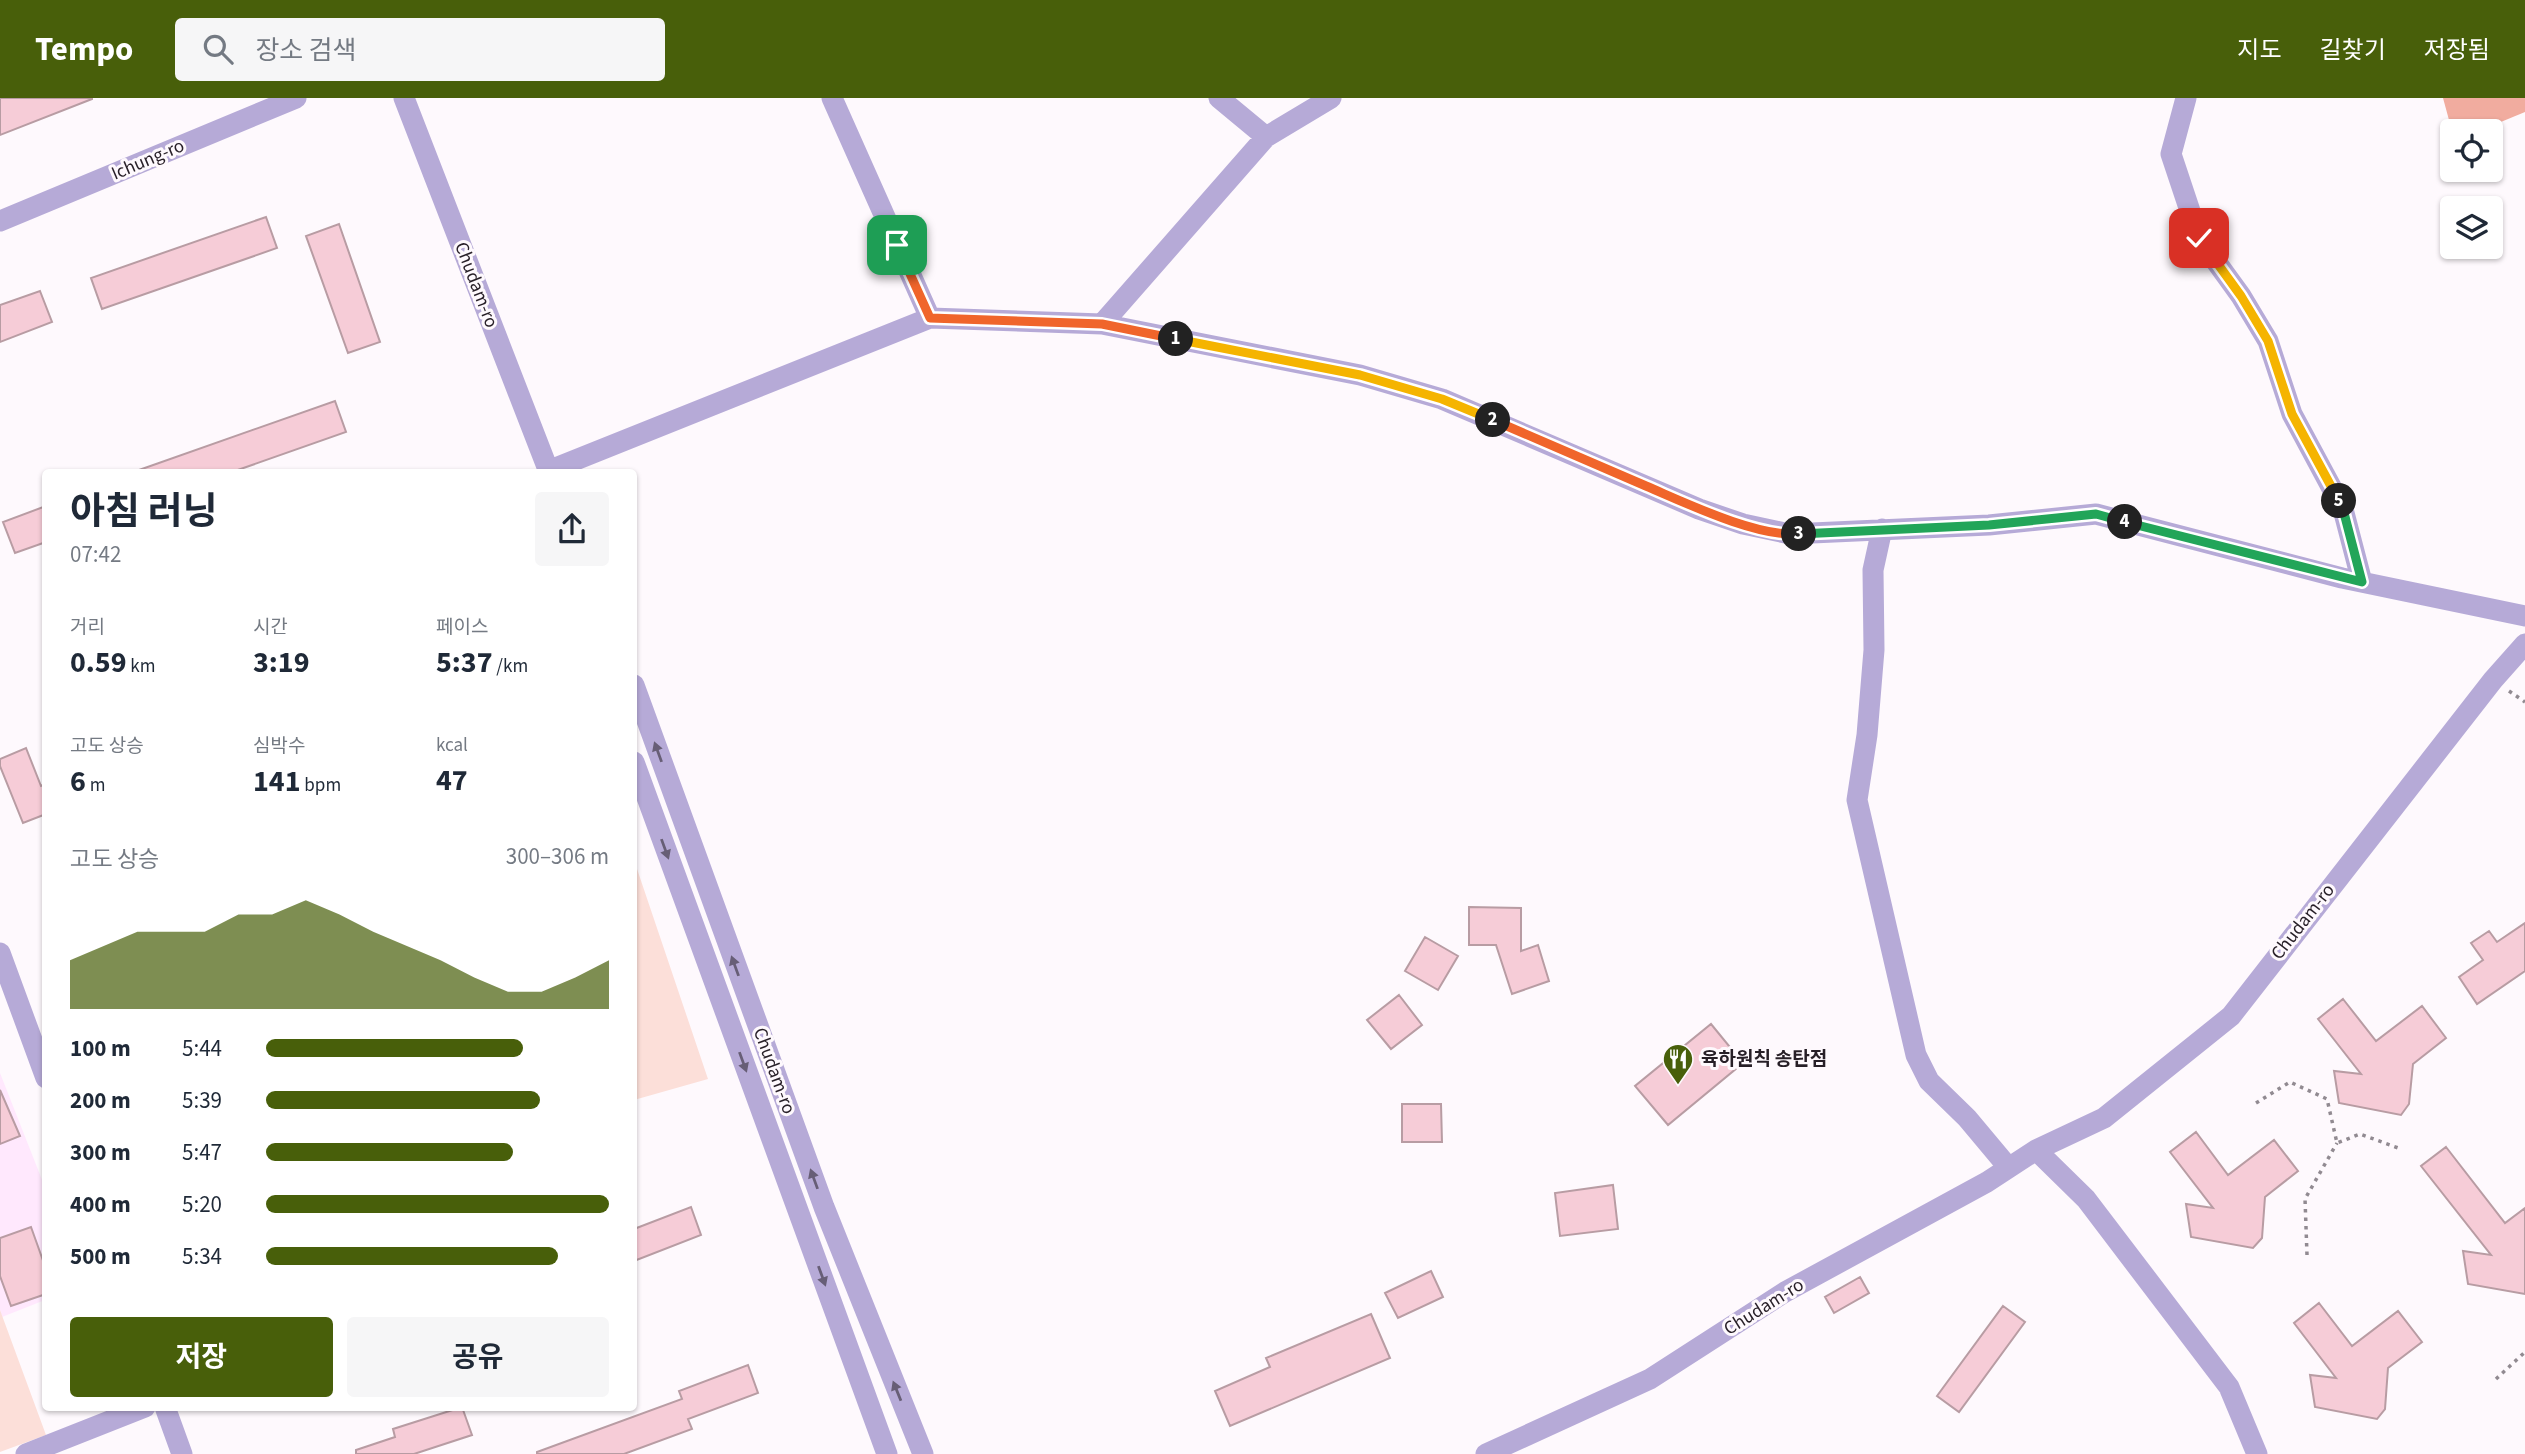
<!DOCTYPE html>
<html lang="ko">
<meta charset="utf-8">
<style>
body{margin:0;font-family:"Source Sans 3","Noto Sans KR",sans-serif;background:#f6f6f7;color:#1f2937;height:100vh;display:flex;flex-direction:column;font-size:26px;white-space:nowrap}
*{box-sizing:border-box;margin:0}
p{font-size:23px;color:#747a83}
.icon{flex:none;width:38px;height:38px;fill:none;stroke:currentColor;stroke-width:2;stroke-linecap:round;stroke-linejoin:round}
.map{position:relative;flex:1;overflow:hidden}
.side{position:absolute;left:42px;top:371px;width:595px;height:942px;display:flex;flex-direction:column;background:#fff;border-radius:7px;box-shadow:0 2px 5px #0004}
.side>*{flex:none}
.tools{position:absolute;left:2440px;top:21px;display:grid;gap:14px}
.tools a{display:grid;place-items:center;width:63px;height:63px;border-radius:7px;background:#fff;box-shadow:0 2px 5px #0004;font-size:35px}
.pin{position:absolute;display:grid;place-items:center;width:60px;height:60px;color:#fff;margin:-30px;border-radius:14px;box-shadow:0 4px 10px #0006}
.km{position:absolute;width:35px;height:35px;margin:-18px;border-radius:50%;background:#222;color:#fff;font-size:19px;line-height:35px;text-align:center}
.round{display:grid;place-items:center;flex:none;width:74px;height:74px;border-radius:7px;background:#f6f6f7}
.summary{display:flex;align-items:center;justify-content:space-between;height:119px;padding:0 28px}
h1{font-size:38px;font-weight:700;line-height:52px}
.figures{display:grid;grid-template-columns:repeat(3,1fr);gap:10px;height:119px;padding:7px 28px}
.figures div{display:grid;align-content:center}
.figures b{font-size:30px;font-weight:700}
.figures small{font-size:19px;font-weight:400}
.figures p{font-size:19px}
.chart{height:196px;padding:14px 28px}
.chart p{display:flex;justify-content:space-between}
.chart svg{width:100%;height:126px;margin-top:7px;fill:#485f0a;opacity:.7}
.action{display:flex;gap:14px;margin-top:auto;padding:14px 28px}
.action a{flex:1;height:80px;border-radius:7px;background:#485f0a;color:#fff;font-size:28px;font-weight:700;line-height:80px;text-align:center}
.action a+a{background:#f6f6f7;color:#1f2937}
ul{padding:0 28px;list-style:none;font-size:23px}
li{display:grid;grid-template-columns:112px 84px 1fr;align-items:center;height:52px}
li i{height:18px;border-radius:9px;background:#485f0a}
header{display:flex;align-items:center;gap:42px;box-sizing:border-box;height:98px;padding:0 35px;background:#485f0a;color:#fff}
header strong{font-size:33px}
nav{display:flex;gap:38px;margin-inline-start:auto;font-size:24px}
.search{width:490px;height:63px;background:#f6f6f7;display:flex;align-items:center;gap:18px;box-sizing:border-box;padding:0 24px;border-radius:7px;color:#747a83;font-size:26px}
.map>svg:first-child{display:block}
.built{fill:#ffe8fd}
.green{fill:#fcdfd9}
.forest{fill:#f1ac9f}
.building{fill:#f6ccd7;stroke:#b89ca3;stroke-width:2}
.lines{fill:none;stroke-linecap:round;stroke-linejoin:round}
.path{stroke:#918a91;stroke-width:3.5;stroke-dasharray:3.5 5;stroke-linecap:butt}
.minor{stroke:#b6aad7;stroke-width:21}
.oneway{fill:#675e76}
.split-1-casing{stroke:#fff;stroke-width:14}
.split-2-casing{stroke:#fff;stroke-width:14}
.split-3-casing{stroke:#fff;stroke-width:14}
.split-4-casing{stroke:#fff;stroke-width:14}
.split-5-casing{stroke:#fff;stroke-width:14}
.split-6-casing{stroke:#fff;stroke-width:14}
.split-1{stroke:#f0652b;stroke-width:9}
.split-2{stroke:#f5b400;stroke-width:9}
.split-3{stroke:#f0652b;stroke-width:9}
.split-4{stroke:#22a559;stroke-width:9}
.split-5{stroke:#22a559;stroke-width:9}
.split-6{stroke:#f5b400;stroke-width:9}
.labels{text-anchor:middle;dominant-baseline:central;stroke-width:6;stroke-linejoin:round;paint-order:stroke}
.street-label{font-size:19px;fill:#271f27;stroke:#fef9fd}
.poi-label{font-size:19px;font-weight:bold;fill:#271f27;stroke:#fef9fd;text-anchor:start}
</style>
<header>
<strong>Tempo</strong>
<div class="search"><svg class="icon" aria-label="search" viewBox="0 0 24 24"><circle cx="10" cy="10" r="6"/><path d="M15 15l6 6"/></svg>장소 검색</div>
<nav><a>지도</a><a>길찾기</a><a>저장됨</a></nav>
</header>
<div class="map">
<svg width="2525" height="1356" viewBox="0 0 2525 1356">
<rect width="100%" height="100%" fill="#fef9fd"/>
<path class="built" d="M0 975 46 1092 45 1202 2 1219 0 1212Z"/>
<path class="green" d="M634 762 708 981 634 1002Z
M0 1212 46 1337 0 1354Z"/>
<path class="forest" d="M2443 0H2525V14L2479 33H2452Z"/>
<path class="building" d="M0 0H92V1L0 37Z
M266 119 277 150 102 211 91 180Z
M339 126 380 244 348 255 306 138Z
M40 193 52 224 0 244V207Z
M335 303 346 334 232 374H139V372Z
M46 408V444L15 455 3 424Z
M26 650 41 688 46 686V716L23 725 0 668V661Z
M1469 809 1521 810V853L1538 847 1549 883 1512 896 1496 847H1469Z
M2525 825V873L2477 906 2459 879 2483 862 2471 845 2489 833 2497 844Z
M1425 839 1458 858 1438 892 1405 873Z
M1399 897 1422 927 1391 951 1367 922Z
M2343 901 2376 943 2422 908 2446 940 2413 966 2409 1006 2401 1017 2339 1005 2334 973 2361 976 2318 921Z
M1711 926 1743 965 1668 1027 1635 988Z
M0 992 20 1038 0 1046Z
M1402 1006H1441L1442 1044H1402Z
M2196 1034 2228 1077 2274 1042 2298 1073 2265 1099 2262 1140 2253 1150 2191 1139 2186 1106 2213 1110 2170 1054Z
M2446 1049 2505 1125 2525 1110V1196L2468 1186 2463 1153 2491 1157 2421 1068Z
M1613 1087 1618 1131 1560 1138 1555 1095Z
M691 1109 701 1137 634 1163V1131Z
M31 1129 46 1171V1196L11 1208 0 1178V1140Z
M1431 1173 1443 1199 1398 1220 1385 1195Z
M1860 1179 1869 1195 1834 1215 1825 1199Z
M2319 1205 2352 1248 2398 1213 2422 1244 2388 1270 2385 1311 2377 1321 2315 1309 2310 1277 2336 1280 2294 1225Z
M2003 1208 2025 1224 1959 1314 1937 1298Z
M1371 1216 1390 1260 1230 1328 1215 1293 1270 1269 1266 1260Z
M748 1267 758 1295 688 1321 692 1331 624 1356H537V1354L682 1301 679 1293Z
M462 1309 472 1337 414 1356H356V1352L395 1339 393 1331Z"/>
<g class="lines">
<path class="path" d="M2509 593 2525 604
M2256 1005 2290 984 2327 1001 2337 1045 2360 1036 2401 1051
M2307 1157 2305 1101 2337 1045
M2496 1281 2525 1254"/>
<path class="minor" d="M404 0 549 374
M832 0 930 220
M2186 0 2171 56 2199 140 2241 198 2268 243 2292 316 2343 411 2362 484
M1266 39 1331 0
M0 123 296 0
M1102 226 1266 39 1219 0
M548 373 930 220 1102 226 1360 277 1442 301 1699 411 1743 426 1790 436 1989 427 2096 416 2342 480 2525 518
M1882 431 1873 472 1874 552 1867 637 1857 702 1916 957 1929 983 1967 1020 2008 1069
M634 587 824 1109 923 1356
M634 664 887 1356
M0 855 46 980
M2036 1052 2086 1101 2229 1289 2257 1356
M165 1309 182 1356
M26 1356 145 1309
M1486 1356 1650 1281 1785 1194 1987 1084 2036 1052 2104 1020 2231 918 2493 582 2525 546"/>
</g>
<defs><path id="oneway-solid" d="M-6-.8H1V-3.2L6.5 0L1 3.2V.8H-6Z" transform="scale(1.75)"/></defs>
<g class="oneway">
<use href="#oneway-solid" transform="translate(658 654) rotate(-110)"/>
<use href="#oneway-solid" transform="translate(665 751) rotate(70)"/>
<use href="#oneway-solid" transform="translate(735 868) rotate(-110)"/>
<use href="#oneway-solid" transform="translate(743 964) rotate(70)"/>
<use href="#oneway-solid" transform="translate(814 1081) rotate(-110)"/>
<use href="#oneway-solid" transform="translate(822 1178) rotate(70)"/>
<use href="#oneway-solid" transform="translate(897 1293) rotate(-112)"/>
</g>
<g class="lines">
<g class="split-1-casing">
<path id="split-1" d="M897 147 930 220 1102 226 1176 241"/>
</g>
<g class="split-2-casing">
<path id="split-2" d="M1176 241 1360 277 1442 301 1493 322"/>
</g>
<g class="split-3-casing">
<path id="split-3" d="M1493 322C1544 344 1595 366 1646 388 1686 405 1756 439 1799 436"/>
</g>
<g class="split-4-casing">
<path id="split-4" d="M1799 436 1989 427 2096 416 2125 424"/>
</g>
<g class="split-5-casing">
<path id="split-5" d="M2125 424 2362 484 2343 411 2339 403"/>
</g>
<g class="split-6-casing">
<path id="split-6" d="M2199 140 2241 198 2268 243 2292 316 2339 403"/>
</g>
<use href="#split-1" class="split-1"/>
<use href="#split-2" class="split-2"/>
<use href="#split-3" class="split-3"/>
<use href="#split-4" class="split-4"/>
<use href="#split-5" class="split-5"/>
<use href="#split-6" class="split-6"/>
</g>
<defs>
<g id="restaurant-pin" transform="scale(1.575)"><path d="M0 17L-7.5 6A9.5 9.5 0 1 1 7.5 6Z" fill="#485f0a" stroke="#fef9fd"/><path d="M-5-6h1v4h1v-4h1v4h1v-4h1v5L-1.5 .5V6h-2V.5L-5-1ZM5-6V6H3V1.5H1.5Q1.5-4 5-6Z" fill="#fff"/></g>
</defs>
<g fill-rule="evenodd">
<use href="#restaurant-pin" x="1678" y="961"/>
</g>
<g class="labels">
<g class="street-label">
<text transform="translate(148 62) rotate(-23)">Ichung-ro</text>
<text transform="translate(476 187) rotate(69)">Chudam-ro</text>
<text transform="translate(2303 824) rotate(-52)">Chudam-ro</text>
<text transform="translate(774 973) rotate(70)">Chudam-ro</text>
<text transform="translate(1764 1209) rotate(-32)">Chudam-ro</text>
</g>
<g class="poi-label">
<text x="1701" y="961">육하원칙 송탄점</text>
</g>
</g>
</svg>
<div class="tools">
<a><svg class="icon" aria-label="locate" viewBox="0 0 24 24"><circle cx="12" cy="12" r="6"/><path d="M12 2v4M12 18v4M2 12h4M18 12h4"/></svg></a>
<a><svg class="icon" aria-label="layers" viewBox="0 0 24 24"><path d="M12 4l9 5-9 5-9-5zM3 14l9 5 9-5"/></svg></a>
</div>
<div class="pin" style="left:897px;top:147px;background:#1e9e55"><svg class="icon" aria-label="arrive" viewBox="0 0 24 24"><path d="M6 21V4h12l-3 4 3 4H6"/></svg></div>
<div class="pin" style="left:2199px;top:140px;background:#d93025"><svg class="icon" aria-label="check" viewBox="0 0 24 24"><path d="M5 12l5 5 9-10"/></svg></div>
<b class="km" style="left:1176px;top:241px">1</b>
<b class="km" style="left:1493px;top:322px">2</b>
<b class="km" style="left:1799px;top:436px">3</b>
<b class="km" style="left:2125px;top:424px">4</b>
<b class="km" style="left:2339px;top:403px">5</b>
<section class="side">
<div class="summary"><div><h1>아침 러닝</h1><p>07:42</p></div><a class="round"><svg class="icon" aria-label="share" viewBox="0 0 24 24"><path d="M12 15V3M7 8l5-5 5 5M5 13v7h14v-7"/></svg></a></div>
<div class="figures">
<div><p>거리</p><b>0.59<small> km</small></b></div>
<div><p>시간</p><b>3:19</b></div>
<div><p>페이스</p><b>5:37<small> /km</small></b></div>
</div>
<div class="figures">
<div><p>고도 상승</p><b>6<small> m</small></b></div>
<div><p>심박수</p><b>141<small> bpm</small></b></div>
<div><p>kcal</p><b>47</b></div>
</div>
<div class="chart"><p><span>고도 상승</span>300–306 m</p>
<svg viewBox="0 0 160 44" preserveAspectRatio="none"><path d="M0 44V27L10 22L20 17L30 17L40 17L50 11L60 11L70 6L80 11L90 17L100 22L110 27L120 33L130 38L140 38L150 33L160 27V44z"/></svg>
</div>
<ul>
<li><b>100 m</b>5:44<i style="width:75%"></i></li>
<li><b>200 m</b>5:39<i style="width:80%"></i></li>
<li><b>300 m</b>5:47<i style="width:72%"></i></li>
<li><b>400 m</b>5:20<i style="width:100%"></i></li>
<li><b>500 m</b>5:34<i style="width:85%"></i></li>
</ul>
<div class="action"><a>저장</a><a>공유</a></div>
</section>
</div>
